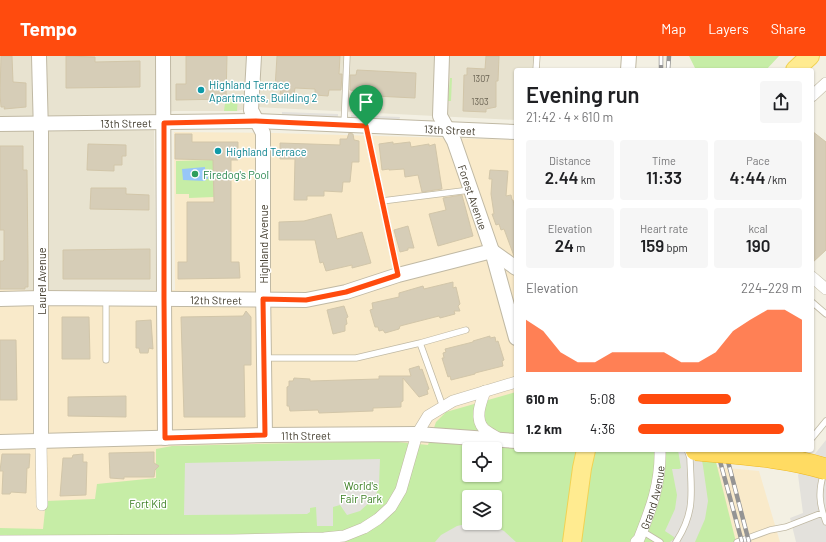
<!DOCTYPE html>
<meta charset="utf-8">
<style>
body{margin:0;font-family:Barlow,sans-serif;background:#f6f6f6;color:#202124;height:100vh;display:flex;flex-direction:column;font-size:15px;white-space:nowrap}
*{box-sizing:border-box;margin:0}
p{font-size:13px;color:#757577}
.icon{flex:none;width:22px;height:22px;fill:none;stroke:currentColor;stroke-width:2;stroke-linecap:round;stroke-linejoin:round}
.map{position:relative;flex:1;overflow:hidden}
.drawer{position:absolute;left:514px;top:12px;width:300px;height:384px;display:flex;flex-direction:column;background:#fff;border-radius:4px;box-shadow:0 1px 3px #0004}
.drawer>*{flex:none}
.fabs{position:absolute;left:462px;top:386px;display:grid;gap:8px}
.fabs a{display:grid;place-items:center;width:40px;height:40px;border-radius:4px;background:#fff;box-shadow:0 1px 3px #0004;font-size:20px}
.pin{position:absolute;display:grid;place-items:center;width:34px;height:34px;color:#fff;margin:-41px -17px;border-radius:50% 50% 50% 0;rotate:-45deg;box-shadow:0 0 4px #0007}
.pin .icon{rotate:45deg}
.round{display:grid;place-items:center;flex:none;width:42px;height:42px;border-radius:4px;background:#f6f6f6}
.headline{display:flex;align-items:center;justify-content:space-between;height:68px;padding:0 12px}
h1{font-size:22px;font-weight:600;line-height:30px}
.figures{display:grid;grid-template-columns:repeat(3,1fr);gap:6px;height:68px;padding:4px 12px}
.figures div{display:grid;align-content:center;border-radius:4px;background:#f6f6f6;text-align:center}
.figures b{font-size:17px;font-weight:600}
.figures small{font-size:11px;font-weight:400}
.figures p{font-size:11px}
.chart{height:112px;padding:8px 12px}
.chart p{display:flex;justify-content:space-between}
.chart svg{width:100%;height:72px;margin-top:4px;fill:#ff4b0e;opacity:.7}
ul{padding:0 12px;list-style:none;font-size:13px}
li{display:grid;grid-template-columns:64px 48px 1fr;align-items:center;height:30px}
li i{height:10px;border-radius:5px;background:#ff4b0e}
header{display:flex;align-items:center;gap:24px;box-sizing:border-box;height:56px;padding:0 20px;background:#ff4b0e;color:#fff}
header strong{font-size:19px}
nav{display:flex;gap:22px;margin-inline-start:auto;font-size:14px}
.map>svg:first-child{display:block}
.residential{fill:#e8e3d0}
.commercial{fill:#f9eaca;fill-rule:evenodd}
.green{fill:#c6eda6;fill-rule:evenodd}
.parking{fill:#e3e1dc}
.water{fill:#97c6f8}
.building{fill:#d6cdb7;stroke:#d2c6a9}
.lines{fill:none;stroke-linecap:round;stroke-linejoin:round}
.service-casing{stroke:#c0b9a4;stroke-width:7}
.minor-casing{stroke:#c0b9a4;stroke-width:12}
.tertiary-casing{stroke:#c0b9a4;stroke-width:16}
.primary-casing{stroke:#f1d253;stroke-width:20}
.service{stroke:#fff;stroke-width:5.5}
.minor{stroke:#fff;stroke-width:11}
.tertiary{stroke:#fff;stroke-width:14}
.primary{stroke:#ffeb90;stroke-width:18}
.rail-casing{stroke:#949494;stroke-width:4.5}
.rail{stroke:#fff;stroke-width:3;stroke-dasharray:9;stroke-linecap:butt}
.motorway-bridge-casing{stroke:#eeb822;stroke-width:22;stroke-linecap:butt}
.motorway-bridge{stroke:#ffdb62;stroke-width:21}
.route-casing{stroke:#fff;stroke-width:8}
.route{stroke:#ff4b0e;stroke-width:5}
.culture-dot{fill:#0f9aa8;stroke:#fff;stroke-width:1.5}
.leisure-dot{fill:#2e9e5b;stroke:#fff;stroke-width:1.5}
.labels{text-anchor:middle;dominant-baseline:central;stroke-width:3;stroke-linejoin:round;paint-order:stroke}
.number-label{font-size:9px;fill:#6a6353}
.culture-label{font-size:11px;fill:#0d838f;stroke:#fff;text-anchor:start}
.street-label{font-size:11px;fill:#464032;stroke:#fff}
.leisure-label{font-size:11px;fill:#27864d;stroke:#fff;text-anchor:start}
.park-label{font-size:11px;fill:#397d20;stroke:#fff}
</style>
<header>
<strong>Tempo</strong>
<nav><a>Map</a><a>Layers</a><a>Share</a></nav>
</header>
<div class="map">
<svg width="826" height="486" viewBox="0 0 826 486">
<rect width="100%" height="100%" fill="#f3f0e3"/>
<path class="residential" d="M0 0H540V14H516V64L255 51 237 55H175L155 57 154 76 156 234 0 235Z"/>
<path class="commercial" d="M174 76 274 77 516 84V394H713L717 411 759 415 780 486H0V234H175ZM469 393H495V419H469ZM469 441H495V467H469Z"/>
<path class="green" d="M689 0H779L766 14H696Z
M450 22H452L451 45H448Z
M226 40 238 41 237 55H224Z
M213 104 214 141 189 142V138H176V105Z
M516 336V394H713L736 486H0V472L43 473 46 445 95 443 97 428 156 422V393L172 390 388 385 428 389 436 366 446 356ZM469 393H495V419H469ZM469 441H495V467H469Z"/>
<path class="parking" d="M282 56 338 58V62L282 60Z
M351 59 400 61 399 65 351 63Z
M826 384V486H796L790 462 803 457 798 419Z
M678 394H700L703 410 708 445 705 463 695 486H670L674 483V481L665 475 675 453 677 439 672 413H679L681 412Z
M380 403 379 429 376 439 371 445 360 455 347 459 340 449 333 451V470H317L316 451 310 452V456L307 458 184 459 185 407Z
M470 467 492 469 504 475 516 486H435L441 479 457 470Z"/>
<path class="water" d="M205 111V113L207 114 208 123H206L205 125 183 124 182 113Z"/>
<path class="building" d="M1 0H12L13 26 26 27V51L4 53 5 51H1L0 38Z
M66 0 95 1V6L140 5V31L66 32Z
M186 0H227L226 43 176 44V28H186Z
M277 0H340L339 18H342L341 34H329L328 40 315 39V33L295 32 294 38H280L281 32H275Z
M486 0H499L498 25H496V51L486 53V56L463 55 464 19H467V12L485 13Z
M357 14 416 17 415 42 355 39 356 35 350 34V19H356Z
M812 75 826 86V194L812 207Z
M349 77 353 78 354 84 359 85V106H352L350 126H343L342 136 324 135V140H307V144H294L295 103H280V87L340 89V83H347Z
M175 78H192V86H238V104H231V206H239L240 222 178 223V206H187V146H214L213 104 175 103Z
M393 86V88L410 86 411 91 429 88V90L435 88 442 133 422 136 418 119 405 121 404 113 389 114V113L382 114 379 88Z
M88 88 126 89V100H122V109H114V115L87 114Z
M0 90H23V114H27L28 207V231H25V233H0V205H3L4 204V174H0Z
M490 114 508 115 506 140 511 139 512 144H513L516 158V202L514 200 504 173 501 174 499 168 496 169 492 158H494L491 138 492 123H489Z
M91 132H126V138L149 139V154L90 153Z
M462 139 473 180 438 190 429 158 446 154 443 142Z
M331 158 337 183 362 176 371 207 352 212V209L326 215 323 206 320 207 315 184H279V166L304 165Z
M408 170 414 192H408V194L400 196 394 174Z
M150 193V223H63V194Z
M453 226V232L456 231 460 248 458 250 460 255H454L455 258 440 262 439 260 400 270 399 273 385 277 383 274 379 275 378 271H375L370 254 373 253 372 247 399 241V237L423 230 424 233Z
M344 250 348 261 346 262 347 268 345 269V275L333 278 327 254Z
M246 255 251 261V309H244L245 361H184L181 261 243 260Z
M62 261H89L90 303H62Z
M151 264 153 293 149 292 148 297H140L139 292H136V265Z
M490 280V282L495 281 496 286 498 285 504 304 502 305 503 310 475 317V318L451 324 450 320 448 321 442 302H444L443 297 446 296 445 293 473 286V285Z
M0 284H16L17 344H0Z
M419 310 420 314 422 313 429 333 427 334 428 338 419 341 403 322V345L401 346V351L373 352V355L319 357 318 354 290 355 289 350H287V331L289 330V325H293L294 322 310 323V325L379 323V320H411L409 313Z
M126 340V361L68 360V341Z
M154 396V407L159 410 155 414 154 421H124V423L110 422 109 397Z
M2 398H30L29 412H27L26 437 11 436 10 438H2L3 415H0Z
M83 398V406H87L86 439 60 440 63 402H72L73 399Z"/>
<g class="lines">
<g class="service-casing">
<path id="service" d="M536 14 537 0
M344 69 347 0
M366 70 398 218
M382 145 470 134
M106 242V304
M812 246 826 258
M420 287 466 274
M264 302H356L420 287 443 351
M812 382 826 365
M794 396 803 394
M824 416C818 435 819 448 826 466
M642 475 660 486
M676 486C696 455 691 436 690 402L688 396
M737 486 770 474 786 471 822 457"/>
</g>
<g class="minor-casing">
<g id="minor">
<path d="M812 40 826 27"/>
<path d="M812 221 826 233"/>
<path d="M485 335C481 346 474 363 484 373 489 377 495 380 501 384"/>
<path d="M41 385 42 449"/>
<path d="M0 485 233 484 324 482 344 480 364 472 378 463 391 451 401 434 417 378 428 360 453 345 516 326"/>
<path id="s1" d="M636 486 639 483C651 453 661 427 660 394"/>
</g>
</g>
<g class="tertiary-casing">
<g id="tertiary">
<path d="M39 0 41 77V385"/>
<path d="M163 0 164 242 165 382"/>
<path d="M254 0 251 54 263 77V231L265 379"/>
<path id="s2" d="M442 0 440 60 454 85 492 195 516 282"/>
<path d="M628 14 629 0"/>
<path id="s3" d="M0 68 256 65 516 76"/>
<path id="s4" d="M0 243 41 242 306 244 346 236 398 219 492 195 516 212"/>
<path id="s5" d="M0 386 265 379 417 378 516 385"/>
</g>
</g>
<g class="primary-casing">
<path id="primary" d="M795 14 810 0
M572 486 582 412 586 394"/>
</g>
<use href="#service" class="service"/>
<use href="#minor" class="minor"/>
<use href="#tertiary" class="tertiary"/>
<use href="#primary" class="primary"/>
<g class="rail-casing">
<path id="rail" d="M661 0V14
M668 14 669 0
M717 394 742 486
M725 394 749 486"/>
</g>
<use href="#rail" class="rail"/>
<g class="motorway-bridge-casing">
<path id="motorway-bridge" d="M696 394C739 398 784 400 826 413"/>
</g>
<use href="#motorway-bridge" class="motorway-bridge"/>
</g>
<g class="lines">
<g class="route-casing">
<path id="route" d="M256 65 366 70 398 219 346 236 306 244 263 243 265 379 165 382 164 242V67Z"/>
</g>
<use href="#route" class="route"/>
</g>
<g class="culture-dot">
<circle cx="201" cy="34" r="4"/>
<circle cx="218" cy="95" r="4"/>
</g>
<circle class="leisure-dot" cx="195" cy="118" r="4"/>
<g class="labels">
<g class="number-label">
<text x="481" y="22">1307</text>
<text x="480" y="45">1303</text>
</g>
<g class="culture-label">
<text x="209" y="28">Highland Terrace<tspan x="209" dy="13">Apartments, Building 2</tspan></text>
<text x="226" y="95">Highland Terrace</text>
</g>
<g class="street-label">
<text stroke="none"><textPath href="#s3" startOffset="126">13th Street</textPath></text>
<text stroke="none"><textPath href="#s3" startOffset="450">13th Street</textPath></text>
<text stroke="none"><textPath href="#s2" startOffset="148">Forest Avenue</textPath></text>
<text transform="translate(263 188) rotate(-90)">Highland Avenue</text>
<text transform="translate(41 225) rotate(-90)">Laurel Avenue</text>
<text stroke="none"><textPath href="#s4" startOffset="216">12th Street</textPath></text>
<text stroke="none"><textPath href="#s5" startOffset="306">11th Street</textPath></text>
<text stroke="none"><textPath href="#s1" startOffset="48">Grand Avenue</textPath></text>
</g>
<g class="leisure-label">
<text x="203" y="118">Firedog's Pool</text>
</g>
<g class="park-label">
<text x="361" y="429">World's<tspan x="361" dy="13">Fair Park</tspan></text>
<text x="148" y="447">Fort Kid</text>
</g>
</g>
</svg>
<div class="fabs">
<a><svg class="icon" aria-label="locate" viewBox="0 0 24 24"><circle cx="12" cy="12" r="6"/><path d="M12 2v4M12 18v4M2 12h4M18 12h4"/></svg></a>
<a><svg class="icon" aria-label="layers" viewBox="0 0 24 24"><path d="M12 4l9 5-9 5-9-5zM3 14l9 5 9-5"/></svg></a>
</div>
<div class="pin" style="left:366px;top:70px;background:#1e9e55"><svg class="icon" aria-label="arrive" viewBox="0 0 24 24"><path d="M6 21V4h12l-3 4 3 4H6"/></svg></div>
<section class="drawer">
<div class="headline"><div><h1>Evening run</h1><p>21:42 · 4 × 610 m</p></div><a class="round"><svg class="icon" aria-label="share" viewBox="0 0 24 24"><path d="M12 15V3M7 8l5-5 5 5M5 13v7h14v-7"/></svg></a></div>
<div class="figures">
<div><p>Distance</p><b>2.44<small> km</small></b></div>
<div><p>Time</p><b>11:33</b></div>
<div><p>Pace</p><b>4:44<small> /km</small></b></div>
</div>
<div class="figures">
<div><p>Elevation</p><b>24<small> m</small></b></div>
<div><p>Heart rate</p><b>159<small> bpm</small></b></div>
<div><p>kcal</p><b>190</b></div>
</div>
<div class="chart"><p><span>Elevation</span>224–229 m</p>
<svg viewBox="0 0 160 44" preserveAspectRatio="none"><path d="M0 44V12L10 19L20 32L30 38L40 38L50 32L60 32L70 32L80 32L90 38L100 38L110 32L120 19L130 12L140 6L150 6L160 12V44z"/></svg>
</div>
<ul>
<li><b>610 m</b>5:08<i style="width:57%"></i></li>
<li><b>1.2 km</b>4:36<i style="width:89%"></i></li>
</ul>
</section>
</div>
